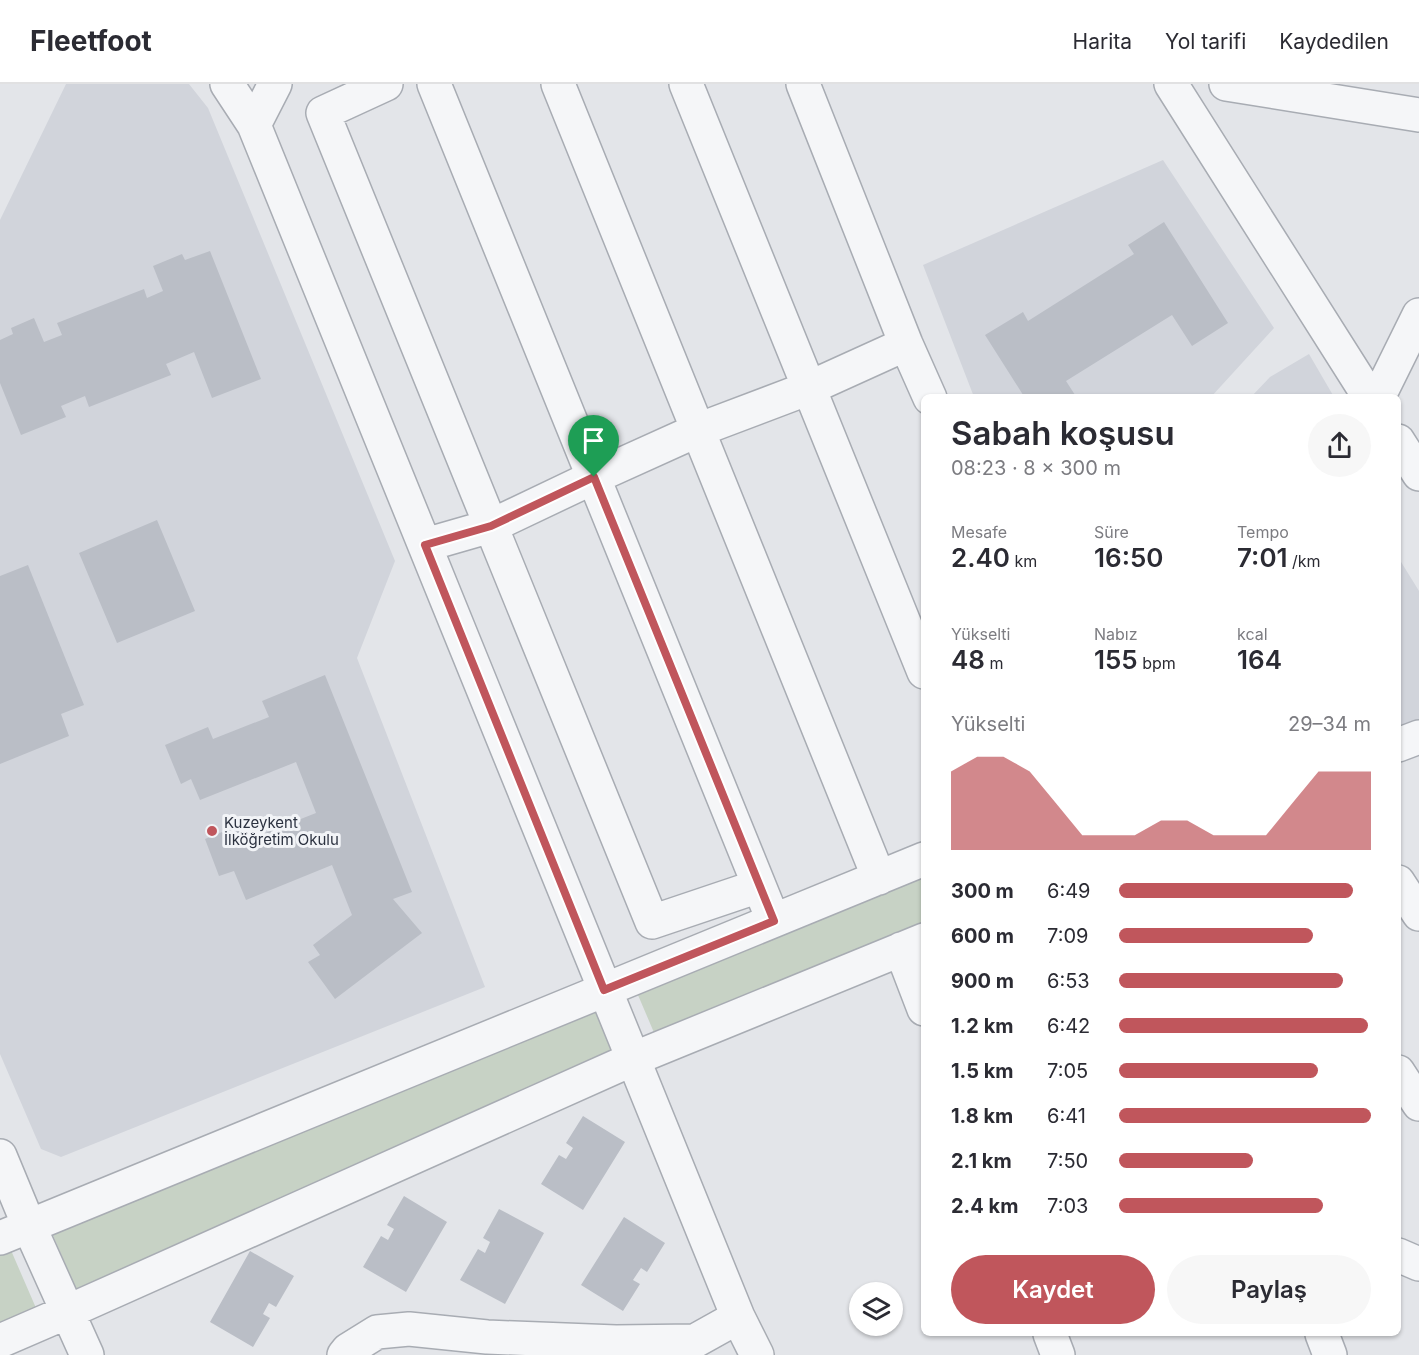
<!DOCTYPE html>
<html lang="tr">
<meta charset="utf-8">
<style>
body{margin:0;font-family:Inter,sans-serif;background:#f7f7f7;color:#2b2b33;height:100vh;display:flex;flex-direction:column;font-size:22px;white-space:nowrap}
*{box-sizing:border-box;margin:0}
p{font-size:20px;color:#7c7c81}
.icon{flex:none;width:33px;height:33px;fill:none;stroke:currentColor;stroke-width:2;stroke-linecap:round;stroke-linejoin:round}
.map{position:relative;flex:1;overflow:hidden}
.panel{position:absolute;left:921px;top:310px;width:480px;height:942px;display:flex;flex-direction:column;background:#fff;border-radius:9px;box-shadow:0 2px 4px #0004}
.panel>*{flex:none}
.buttons{position:absolute;left:849px;top:1198px;display:grid;gap:12px}
.buttons a{display:grid;place-items:center;width:54px;height:54px;border-radius:50%;background:#fff;box-shadow:0 2px 4px #0004;font-size:30px}
.pin{position:absolute;display:grid;place-items:center;width:51px;height:51px;color:#fff;margin:-62px -26px;border-radius:50% 50% 50% 0;rotate:-45deg;box-shadow:0 0 6px #0007}
.pin .icon{rotate:45deg}
.round{display:grid;place-items:center;flex:none;width:63px;height:63px;border-radius:32px;background:#f7f7f7}
.overview{display:flex;align-items:center;justify-content:space-between;height:102px;padding:0 30px}
h1{font-size:33px;font-weight:600;line-height:45px}
.stats{display:grid;grid-template-columns:repeat(3,1fr);gap:9px;height:102px;padding:6px 30px}
.stats div{display:grid;align-content:center}
.stats b{font-size:26px;font-weight:600}
.stats small{font-size:16px;font-weight:400}
.stats p{font-size:16px}
.chart{height:168px;padding:12px 30px}
.chart p{display:flex;justify-content:space-between}
.chart svg{width:100%;height:108px;margin-top:6px;fill:#c0565c;opacity:.7}
.cta{display:flex;gap:12px;margin-top:auto;padding:12px 30px}
.cta a{flex:1;height:69px;border-radius:36px;background:#c0565c;color:#fff;font-size:24px;font-weight:600;line-height:69px;text-align:center}
.cta a+a{background:#f7f7f7;color:#2b2b33}
ul{padding:0 30px;list-style:none;font-size:20px}
li{display:grid;grid-template-columns:96px 72px 1fr;align-items:center;height:45px}
li i{height:15px;border-radius:8px;background:#c0565c}
header{display:flex;align-items:center;gap:36px;box-sizing:border-box;height:84px;padding:0 30px;background:#fff;border-bottom:2px solid #e1e1e2}
header strong{font-size:28px}
nav{display:flex;gap:33px;margin-inline-start:auto;font-size:21px}
.map>svg:first-child{display:block}
.built{fill:#d1d4db}
.green{fill:#c7d2c5}
.building{fill:#babec6}
.lines{fill:none;stroke-linecap:round;stroke-linejoin:round}
.street-casing{stroke:#a8acb3;stroke-width:36}
.street{stroke:#f5f6f8;stroke-width:33}
.route-casing{stroke:#fff;stroke-width:12}
.route{stroke:#c0565c;stroke-width:8}
.poi-dot{fill:#c0565c;stroke:#f2f4f7;stroke-width:2}
.labels{text-anchor:middle;dominant-baseline:central;stroke-width:6;stroke-linejoin:round;paint-order:stroke}
.poi-label{font-size:15px;fill:#2c3240;stroke:#f2f4f7;text-anchor:start}
</style>
<header>
<strong>Fleetfoot</strong>
<nav><a>Harita</a><a>Yol tarifi</a><a>Kaydedilen</a></nav>
</header>
<div class="map">
<svg width="1419" height="1271" viewBox="0 0 1419 1271">
<rect width="100%" height="100%" fill="#e3e5e9"/>
<path class="built" d="M66 0H189L208 24 395 477 357 574 485 903 61 1073 41 1065 0 970V136Z
M1163 76 1274 244 1211 313H974L923 181Z
M1309 270 1334 313H1251L1270 293Z
M1398 473 1419 507V649L1398 658Z"/>
<path class="green" d="M924 786V858L661 965 635 904Z
M585 902 611 966 76 1205 40 1121Z
M0 1141 36 1224 0 1240Z"/>
<path class="building" d="M1164 138 1228 239 1192 262 1172 231 1066 297 1077 314H1025L985 251 1023 228 1028 237 1134 170 1128 161Z
M210 167 261 295 212 314 194 268 166 280 171 291 89 323 85 312 61 322 66 333 21 351 0 299V256L13 250 11 244 34 234 44 258 62 251 57 239 144 205 147 214 163 207 153 182 182 170 185 176Z
M157 436 195 527 117 559 79 469Z
M28 481 84 621 61 630 69 652 0 680V492Z
M325 591 412 808 393 815 422 849 335 915 308 878 320 871 313 861 352 831 332 781 246 816 234 787 219 792 205 755 249 737 255 753 316 729 296 678 200 716 191 695 181 700 165 661 208 643 213 655 269 633 262 617Z
M583 1032 625 1058 583 1126 541 1100 559 1071 566 1075 573 1064 566 1059Z
M404 1112 447 1138 406 1208 363 1183 381 1152 388 1156 394 1145 387 1141Z
M499 1125 544 1149 505 1220 460 1196 478 1165 485 1169 490 1158 483 1154Z
M624 1133 665 1159 647 1188 641 1184 633 1196 640 1200 623 1227 581 1201Z
M250 1167 294 1192 276 1223 269 1219 263 1230 270 1234 253 1263 210 1238Z"/>
<g class="lines">
<g class="street-casing">
<path id="street" d="M227 0 254 41 738 1233 757 1271
M386 0 323 29 652 838 759 802
M434 0 767 821
M558 0 879 794
M686 0 924 588
M803 0 906 260 930 314
M1171 0 1370 314
M1226 0 1419 31
M254 41 275 0
M1378 314 1419 231
M1398 357 1419 390
M425 461 491 442 594 393 698 346 809 304 906 260
M1398 661 1419 653
M1398 798 1419 830
M901 865 924 925
M1398 988 1419 1020
M0 1072 29 1142 87 1271
M0 1154 924 775
M1398 1171 1419 1180
M1050 1250 1058 1271
M1322 1250 1330 1271
M0 1257 67 1228 633 975 924 856
M344 1271 348 1266 377 1248 409 1245 487 1253 616 1258 695 1257 738 1233"/>
</g>
<use href="#street" class="street"/>
</g>
<g class="lines">
<g class="route-casing">
<path id="route" d="M594 393 774 837 604 906 425 461 491 442Z"/>
</g>
<use href="#route" class="route"/>
</g>
<circle class="poi-dot" cx="212" cy="747" r="6"/>
<g class="labels">
<g class="poi-label">
<text x="224" y="738">Kuzeykent<tspan x="224" dy="17">İlköğretim Okulu</tspan></text>
</g>
</g>
</svg>
<div class="buttons">
<a><svg class="icon" aria-label="layers" viewBox="0 0 24 24"><path d="M12 4l9 5-9 5-9-5zM3 14l9 5 9-5"/></svg></a>
</div>
<div class="pin" style="left:594px;top:393px;background:#1e9e55"><svg class="icon" aria-label="arrive" viewBox="0 0 24 24"><path d="M6 21V4h12l-3 4 3 4H6"/></svg></div>
<section class="panel">
<div class="overview"><div><h1>Sabah koşusu</h1><p>08:23 · 8 × 300 m</p></div><a class="round"><svg class="icon" aria-label="share" viewBox="0 0 24 24"><path d="M12 15V3M7 8l5-5 5 5M5 13v7h14v-7"/></svg></a></div>
<div class="stats">
<div><p>Mesafe</p><b>2.40<small> km</small></b></div>
<div><p>Süre</p><b>16:50</b></div>
<div><p>Tempo</p><b>7:01<small> /km</small></b></div>
</div>
<div class="stats">
<div><p>Yükselti</p><b>48<small> m</small></b></div>
<div><p>Nabız</p><b>155<small> bpm</small></b></div>
<div><p>kcal</p><b>164</b></div>
</div>
<div class="chart"><p><span>Yükselti</span>29–34 m</p>
<svg viewBox="0 0 160 44" preserveAspectRatio="none"><path d="M0 44V12L10 6L20 6L30 12L40 25L50 38L60 38L70 38L80 32L90 32L100 38L110 38L120 38L130 25L140 12L150 12L160 12V44z"/></svg>
</div>
<ul>
<li><b>300 m</b>6:49<i style="width:93%"></i></li>
<li><b>600 m</b>7:09<i style="width:77%"></i></li>
<li><b>900 m</b>6:53<i style="width:89%"></i></li>
<li><b>1.2 km</b>6:42<i style="width:99%"></i></li>
<li><b>1.5 km</b>7:05<i style="width:79%"></i></li>
<li><b>1.8 km</b>6:41<i style="width:100%"></i></li>
<li><b>2.1 km</b>7:50<i style="width:53%"></i></li>
<li><b>2.4 km</b>7:03<i style="width:81%"></i></li>
</ul>
<div class="cta"><a>Kaydet</a><a>Paylaş</a></div>
</section>
</div>
